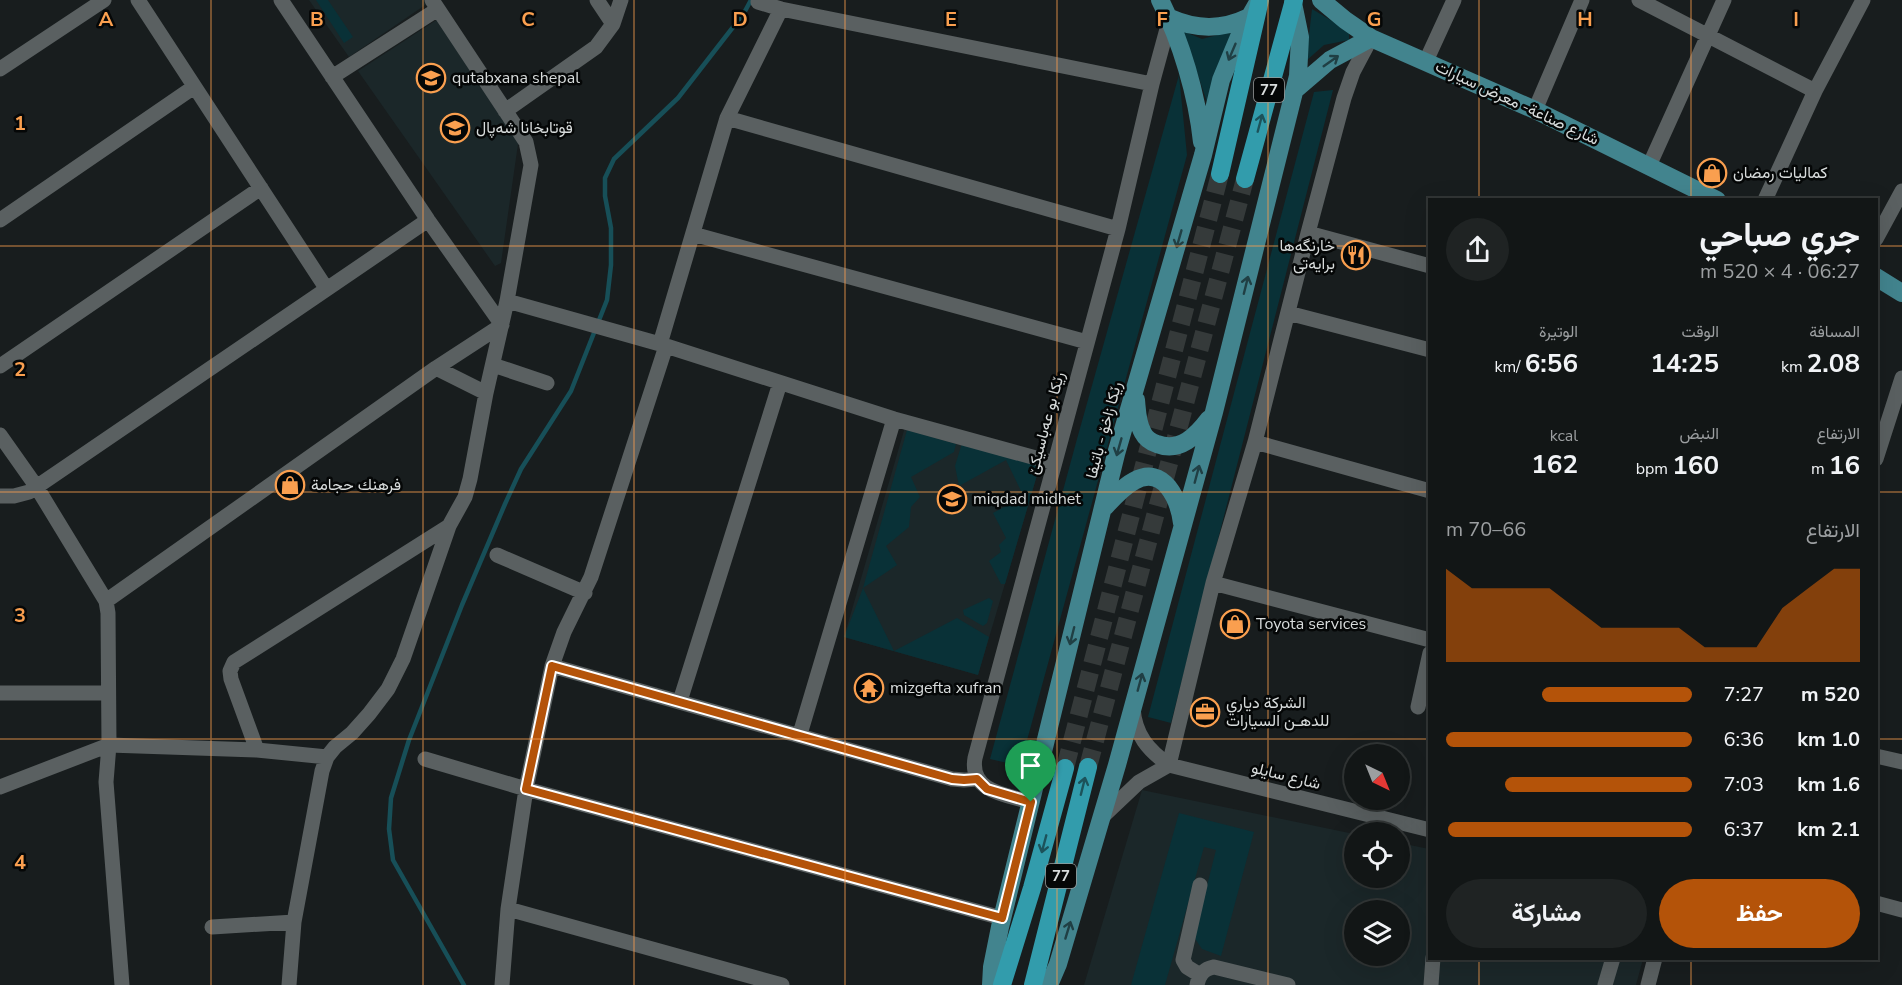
<!DOCTYPE html>
<html lang="ar">
<meta charset="utf-8">
<style>
body{margin:0;font-family:"Nunito Sans",Vazirmatn,sans-serif;background:#1f2323;color:#f1f3f6;direction:rtl;height:100vh;display:flex;flex-direction:column;font-size:22px;white-space:nowrap}
*{box-sizing:border-box;margin:0}
p{font-size:20px;color:#9c9fa1}
.icon{flex:none;width:33px;height:33px;fill:none;stroke:currentColor;stroke-width:2;stroke-linecap:round;stroke-linejoin:round}
.map{position:relative;flex:1;overflow:hidden;direction:ltr}
.side{position:absolute;left:1428px;top:198px;width:450px;height:762px;display:flex;flex-direction:column;background:#121616;border-radius:0px;box-shadow:0 6px 24px #0002,0 0 0 2px #313535;direction:rtl}
.side>*{flex:none}
.needle{width:39px;rotate:137deg}
.fabs{position:absolute;left:1344px;top:744px;display:grid;gap:12px}
.fabs a{display:grid;place-items:center;width:66px;height:66px;border-radius:50%;background:#121616;box-shadow:0 6px 24px #0002,0 0 0 2px #313535;font-size:30px}
.pin{position:absolute;display:grid;place-items:center;width:51px;height:51px;color:#fff;margin:-62px -26px;border-radius:50% 50% 50% 0;rotate:-45deg;box-shadow:0 0 6px #0007}
.pin .icon{rotate:45deg}
.round{display:grid;place-items:center;flex:none;width:63px;height:63px;border-radius:32px;background:#1f2323}
.headline{display:flex;align-items:center;justify-content:space-between;height:102px;padding:0 18px}
h1{font-size:33px;font-weight:700;line-height:45px}
.figures{display:grid;grid-template-columns:repeat(3,1fr);gap:9px;height:102px;padding:6px 18px}
.figures div{display:grid;align-content:center}
.figures b{font-size:26px;font-weight:700}
.figures small{font-size:16px;font-weight:400}
.figures p{font-size:16px}
.chart{height:168px;padding:12px 18px}
.chart p{display:flex;justify-content:space-between}
.chart svg{width:100%;height:108px;margin-top:6px;fill:#b45309;opacity:.7}
.button{display:flex;gap:12px;margin-top:auto;padding:12px 18px}
.button a{flex:1;height:69px;border-radius:36px;background:#b45309;color:#fff;font-size:24px;font-weight:700;line-height:69px;text-align:center}
.button a+a{background:#1f2323;color:#f1f3f6}
ul{padding:0 18px;list-style:none;font-size:20px}
li{display:grid;grid-template-columns:96px 72px 1fr;align-items:center;height:45px}
li i{height:15px;border-radius:8px;background:#b45309}
.map>svg:first-child{display:block}
.built{fill:#1b2729;fill-rule:evenodd}
.green{fill:#093137}
.lines{fill:none;stroke-linecap:round;stroke-linejoin:round}
.stream{stroke:#174f58;stroke-width:4.5}
.highway-tunnel{stroke:#353a3a;stroke-width:18;stroke-dasharray:18 9;stroke-linecap:butt}
.minor{stroke:#5a6061;stroke-width:15}
.major{stroke:#42848e;stroke-width:18}
.highway{stroke:#329cac;stroke-width:18}
.oneway{stroke:#203f44}
.oneway2{stroke:#1c525a}
.route-casing{stroke:#fff;stroke-width:12}
.route{stroke:#b45309;stroke-width:8}
.grid{fill:none;stroke:#fa9f4f;stroke-width:1.5;stroke-opacity:0.55}
.labels{text-anchor:middle;dominant-baseline:central;stroke-width:5;stroke-linejoin:round;paint-order:stroke}
.shield{fill:#050707;stroke:#999c9c;stroke-width:1.5}
.shield-label{font-size:15px;font-weight:bold;fill:#d8dcdc}
.poi-label{font-size:16px;fill:#d8dcdc;stroke:#050707;text-anchor:start}
.street-label{font-size:16px;fill:#d8dcdc;stroke:#050707}
.grid-label{font-size:20px;text-anchor:middle;font-weight:bold;fill:#fa9f4f;stroke:#050707;stroke-width:5;stroke-linejoin:round;paint-order:stroke}
</style>
<div class="map">
<svg width="1902" height="985" viewBox="0 0 1902 985">
<rect width="100%" height="100%" fill="#181d1e"/>
<path class="built" d="M309 0H431V1L349 57Z
M438 19 519 137 501 263 495 266 358 71Z
M905 427 1040 465 978 675 844 637Z
M1142 790 1354 834V878H1400V843L1429 849 1430 958 1643 959 1636 985H1084ZM1354 910H1400V956H1354Z"/>
<path class="green" d="M316 0H328L353 37 344 43Z
M1312 9 1349 31V40L1324 45 1306 61Z
M1183 31 1202 39 1233 31 1207 102Z
M1179 75 1187 155 1020 766 990 759 1077 439Z
M1333 90 1171 723 1148 717 1314 92Z
M907 430 956 444 954 452 911 477 920 497 911 507 909 527 886 546 897 565 863 588 894 651 957 618 989 637 978 675 844 637 863 588Z
M962 443 1040 465 1005 584H1001L989 561 1001 552 999 545 1006 538 993 513 1021 498 1022 493 1006 460 959 486 955 466Z
M989 598 993 601 987 623 983 626 964 615 963 610Z
M1179 813 1254 832 1221 956 1202 949 1194 937 1216 850 1204 847 1165 985H1131Z"/>
<g class="lines">
<path class="stream" d="M464 985 393 860 389 829 391 798 409 740 462 605 505 504 521 469 571 391 607 300 611 265V228L605 196V178L614 159 678 98 744 13 751 0"/>
<path class="highway-tunnel" d="M1088 767 1245 179
M1065 768 1220 174"/>
<path class="minor" d="M138 0 326 288
M281 0 428 220 502 325
M597 0 613 24
M1639 0 1815 91
M758 2 781 9 1152 84
M1426 61 1454 0
M0 69 104 0
M332 77 438 9
M1535 110 1582 0
M505 111 596 47 613 24 621 0
M727 118 1118 229
M1649 166 1724 0
M1765 200 1815 91 1863 0
M0 220 194 87
M1308 233 1430 266
M693 234 1087 342
M1876 239 1902 191
M507 301 660 344 894 419 1054 463
M1288 313 1430 350
M660 344 727 118 781 9
M493 365 547 383
M0 366 261 188
M436 368 486 393
M0 435 36 486 106 601 108 613 109 745 106 782 122 985
M1255 442 1430 491
M1876 459 1902 378
M0 496H14L29 492 428 220
M497 555 585 593
M1213 583 1430 640
M106 601 436 368 502 325
M552 666 952 779 964 780 977 779
M0 693H108
M680 701 780 383
M1418 707 1430 653
M1133 708C1135 735 1148 750 1169 765L1430 830
M800 734 894 419
M257 750 231 679 230 671 234 662 449 526 465 497 470 479 486 393 507 301 531 165 526 142 432 0
M1876 756 1902 762
M425 759 526 789 1002 918
M1169 765 1213 583 1255 442 1308 233 1344 98 1353 72 1371 38
M0 787 109 745 257 750 327 757
M1031 802C1007 795 969 792 975 758L1118 229 1152 84 1170 18
M1101 818 1139 782 1169 765
M1200 885 1183 960 1187 967 1200 975
M1876 903 1902 910
M508 909 782 985
M212 927 294 922
M289 985 294 922 322 771 327 757 335 747 352 733 369 714 388 689 403 659 449 526
M502 985 508 909 526 789 552 666 564 632 591 577 666 346
M1197 985C1199 975 1203 969 1214 967L1288 985
M1431 985 1433 958
M1605 985 1613 958
M1648 985 1655 958"/>
<path class="major" d="M1160 0C1181 41 1197 95 1202 142
M1321 0 1345 20 1371 38 1535 110 1717 200
M1170 18C1197 30 1222 30 1249 17
M1295 90 1330 60 1371 38
M1876 277 1902 293
M1136 400C1137 410 1137 423 1143 433 1146 439 1151 442 1157 444 1180 453 1197 435 1209 419
M1105 507C1114 497 1123 487 1134 481 1164 464 1179 500 1182 523
M991 985 992 967 1000 927 1116 454 1203 155 1221 80 1241 32 1257 4
M1049 985 1058 964 1117 765 1214 412 1298 76 1300 37 1293 3"/>
<path class="highway" d="M1220 174 1260 0
M1245 179 1294 0
M1002 985 1032 888 1065 768
M1033 985 1088 767"/>
</g>
<defs><path id="oneway-shaft" d="M-6 0H5M1.5-3L5.5 0L1.5 3" fill="none" stroke-width="1.6" stroke-linecap="round" stroke-linejoin="round" transform="scale(1.5)"/></defs>
<g class="oneway">
<use href="#oneway-shaft" transform="translate(1232 52) rotate(113)"/>
<use href="#oneway-shaft" transform="translate(1331 61) rotate(-35)"/>
<use href="#oneway-shaft" transform="translate(1179 239) rotate(106)"/>
<use href="#oneway-shaft" transform="translate(1246 285) rotate(-76)"/>
<use href="#oneway-shaft" transform="translate(1119 447) rotate(106)"/>
<use href="#oneway-shaft" transform="translate(1197 474) rotate(-75)"/>
<use href="#oneway-shaft" transform="translate(1072 636) rotate(104)"/>
<use href="#oneway-shaft" transform="translate(1140 682) rotate(-75)"/>
<use href="#oneway-shaft" transform="translate(1068 930) rotate(-73)"/>
</g>
<g class="oneway2">
<use href="#oneway-shaft" transform="translate(1260 123) rotate(-75)"/>
<use href="#oneway-shaft" transform="translate(1083 786) rotate(-76)"/>
<use href="#oneway-shaft" transform="translate(1044 844) rotate(105)"/>
</g>
<g class="lines">
<g class="route-casing">
<path id="route" d="M552 666 952 779 964 780 977 779 987 789 1031 802 1002 918 526 789Z"/>
</g>
<use href="#route" class="route"/>
</g>
<path class="grid" d="M211 0V985M423 0V985M634 0V985M845 0V985M1057 0V985M1268 0V985M1479 0V200M1691 0V200M0 246H1430M1876 246H1902M0 492H1430M1876 492H1902M0 739H1430M1876 739H1902M1479 958V985M1691 958V985"/>
<defs>
<g id="school-ring" transform="scale(1.5)"><circle r="9.5" fill="#050707" stroke="#fa9f4f" stroke-width="1.5"/><path d="M0-5L7-2L0 1L-7-2ZM-4 1L0 2.5L4 1V4Q0 6-4 4Z" fill="#fa9f4f"/></g>
<g id="shop-ring" transform="scale(1.5)"><circle r="9.5" fill="#050707" stroke="#fa9f4f" stroke-width="1.5"/><path d="M-5-2.5h2.3a2.7 3.5 0 0 1 5.4 0H5L5.5 6h-11ZM-1.5-2.5h3a1.5 2.3 0 0 0-3 0Z" fill="#fa9f4f"/></g>
<g id="restaurant-ring" transform="scale(1.5)"><circle r="9.5" fill="#050707" stroke="#fa9f4f" stroke-width="1.5"/><path d="M-5-6h1v4h1v-4h1v4h1v-4h1v5L-1.5 .5V6h-2V.5L-5-1ZM5-6V6H3V1.5H1.5Q1.5-4 5-6Z" fill="#fa9f4f"/></g>
<g id="temple-ring" transform="scale(1.5)"><circle r="9.5" fill="#050707" stroke="#fa9f4f" stroke-width="1.5"/><path d="M0-6L5-2H3V0L6.5 2.5H4V6H1.5V3h-3V6H-4V2.5H-6.5L-3 0V-2H-5Z" fill="#fa9f4f"/></g>
<g id="office-ring" transform="scale(1.5)"><circle r="9.5" fill="#050707" stroke="#fa9f4f" stroke-width="1.5"/><path d="M-6-3h4V-5.5h4V-3h4V5H-6ZM-1-4.5V-3h2v-1.5ZM-6 0V1H6V0Z" fill="#fa9f4f"/></g>
</defs>
<g fill-rule="evenodd">
<use href="#school-ring" x="431" y="78"/>
<use href="#school-ring" x="455" y="128"/>
<use href="#shop-ring" x="1712" y="173"/>
<use href="#restaurant-ring" x="1356" y="255"/>
<use href="#shop-ring" x="290" y="485"/>
<use href="#school-ring" x="952" y="499"/>
<use href="#shop-ring" x="1235" y="624"/>
<use href="#temple-ring" x="869" y="688"/>
<use href="#office-ring" x="1205" y="712"/>
</g>
<g class="labels">
<g class="shield">
<rect x="1254" y="78" width="30" height="24" rx="4.5"/>
<rect x="1046" y="864" width="30" height="24" rx="4.5"/>
</g>
<g class="shield-label">
<text x="1269" y="90">77</text>
<text x="1061" y="876">77</text>
</g>
<g class="poi-label">
<text x="452" y="78">qutabxana shepal</text>
<text x="476" y="128">قوتابخانا شەپال</text>
<text x="1733" y="173">كماليات رمضان</text>
<text x="1335" y="246" text-anchor="end">خارنگه‌ها<tspan x="1335" dy="18">برايه‌تى</tspan></text>
<text x="311" y="485">فرهنك حجامة</text>
<text x="973" y="499">miqdad midhet</text>
<text x="1256" y="624">Toyota services</text>
<text x="890" y="688">mizgefta xufran</text>
<text x="1226" y="703">الشركة دياري<tspan x="1226" dy="18">للدهـن السيارات</tspan></text>
</g>
<g class="street-label">
<text transform="translate(1517 103) rotate(25)">شارع صناعة- معرض سيارات</text>
<text transform="translate(1046 423) rotate(-75)">رێكا بو عه‌باسيكێ</text>
<text transform="translate(1104 430) rotate(-75)">رێکا زاخۆ - باتیفا</text>
<text transform="translate(1286 776) rotate(14)">شارع سايلو</text>
</g>
</g>
<g class="grid-label">
<text x="106" y="26">A</text>
<text x="317" y="26">B</text>
<text x="528" y="26">C</text>
<text x="740" y="26">D</text>
<text x="951" y="26">E</text>
<text x="1162" y="26">F</text>
<text x="1374" y="26">G</text>
<text x="1585" y="26">H</text>
<text x="1796" y="26">I</text>
<text x="20" y="130">1</text>
<text x="20" y="376">2</text>
<text x="20" y="622">3</text>
<text x="20" y="869">4</text>
</g>
</svg>
<div class="fabs">
<a><svg class="needle" viewBox="-14 -14 28 28"><path d="M0-13l5 13h-10z" fill="#e53935"/><path d="M0 13l5-13h-10z" fill="#9c9fa1"/></svg></a>
<a><svg class="icon" aria-label="locate" viewBox="0 0 24 24"><circle cx="12" cy="12" r="6"/><path d="M12 2v4M12 18v4M2 12h4M18 12h4"/></svg></a>
<a><svg class="icon" aria-label="layers" viewBox="0 0 24 24"><path d="M12 4l9 5-9 5-9-5zM3 14l9 5 9-5"/></svg></a>
</div>
<div class="pin" style="left:1031px;top:802px;background:#1e9e55"><svg class="icon" aria-label="arrive" viewBox="0 0 24 24"><path d="M6 21V4h12l-3 4 3 4H6"/></svg></div>
<section class="side">
<div class="headline"><div><h1>جري صباحي</h1><p>06:27 · 4 × 520 m</p></div><a class="round"><svg class="icon" aria-label="share" viewBox="0 0 24 24"><path d="M12 15V3M7 8l5-5 5 5M5 13v7h14v-7"/></svg></a></div>
<div class="figures">
<div><p>المسافة</p><b>2.08<small> km</small></b></div>
<div><p>الوقت</p><b>14:25</b></div>
<div><p>الوتيرة</p><b>6:56<small> /km</small></b></div>
</div>
<div class="figures">
<div><p>الارتفاع</p><b>16<small> m</small></b></div>
<div><p>النبض</p><b>160<small> bpm</small></b></div>
<div><p>kcal</p><b>162</b></div>
</div>
<div class="chart"><p><span>الارتفاع</span>66–70 m</p>
<svg viewBox="0 0 160 44" preserveAspectRatio="none"><path d="M0 44V6L10 14L20 14L30 14L40 14L50 22L60 30L70 30L80 30L90 30L100 38L110 38L120 38L130 22L140 14L150 6L160 6V44z"/></svg>
</div>
<ul>
<li><b>520 m</b>7:27<i style="width:61%"></i></li>
<li><b>1.0 km</b>6:36<i style="width:100%"></i></li>
<li><b>1.6 km</b>7:03<i style="width:76%"></i></li>
<li><b>2.1 km</b>6:37<i style="width:99%"></i></li>
</ul>
<div class="button"><a>حفظ</a><a>مشاركة</a></div>
</section>
</div>
